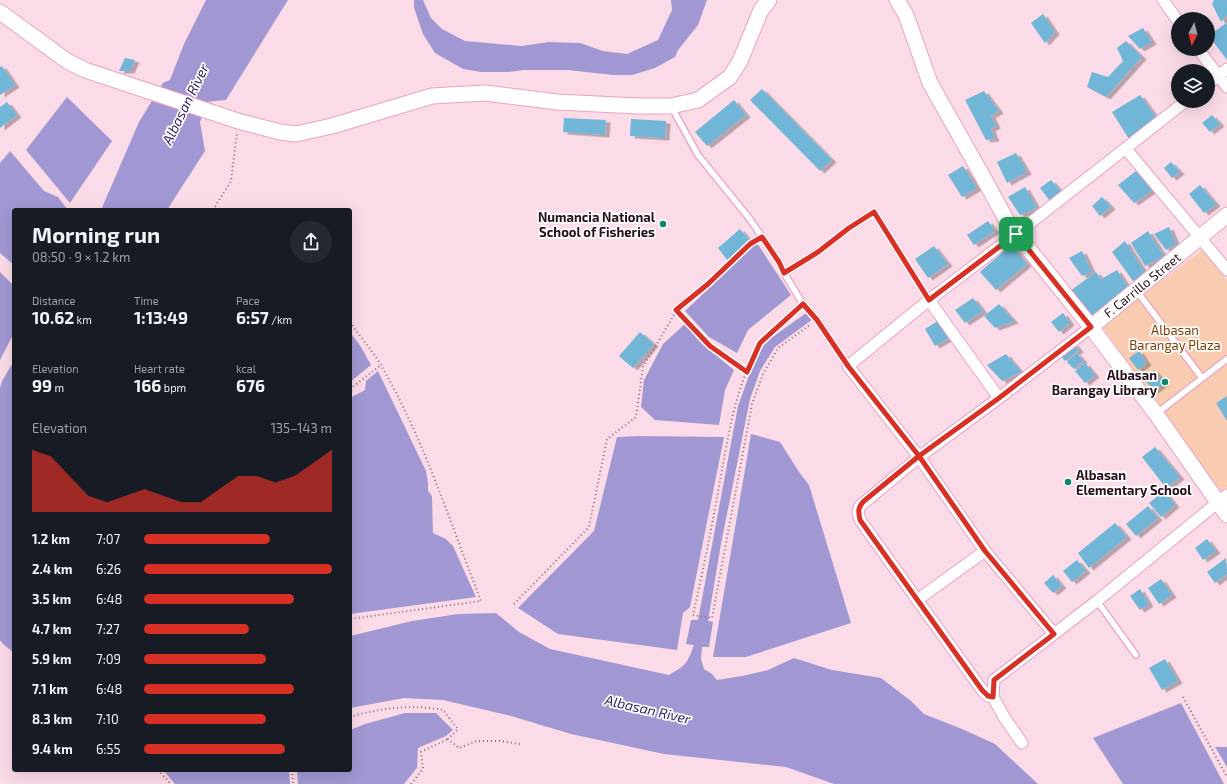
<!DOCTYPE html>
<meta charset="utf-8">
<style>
body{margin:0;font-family:"Exo 2",sans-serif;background:#242831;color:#f1f3f6;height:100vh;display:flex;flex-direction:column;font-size:15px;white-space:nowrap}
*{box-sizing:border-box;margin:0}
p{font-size:13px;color:#9ea1a6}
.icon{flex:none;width:22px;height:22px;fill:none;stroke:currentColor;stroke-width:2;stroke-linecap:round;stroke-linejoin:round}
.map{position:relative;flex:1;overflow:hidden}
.sheet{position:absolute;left:12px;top:208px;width:340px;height:564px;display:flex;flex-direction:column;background:#171b24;border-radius:4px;box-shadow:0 4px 16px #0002}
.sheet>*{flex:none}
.needle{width:26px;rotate:186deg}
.tools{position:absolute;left:1171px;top:12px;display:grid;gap:8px}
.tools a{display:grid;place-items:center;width:44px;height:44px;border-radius:50%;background:#171b24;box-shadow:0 4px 16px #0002;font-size:20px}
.pin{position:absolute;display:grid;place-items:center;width:34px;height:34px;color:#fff;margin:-17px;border-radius:8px;box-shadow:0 2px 6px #0006}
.round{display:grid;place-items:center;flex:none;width:42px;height:42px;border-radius:21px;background:#242831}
.overview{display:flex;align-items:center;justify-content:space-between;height:68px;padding:0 20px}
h1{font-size:22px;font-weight:700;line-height:30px}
.figures{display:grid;grid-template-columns:repeat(3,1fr);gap:6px;height:68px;padding:4px 20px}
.figures div{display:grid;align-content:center}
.figures b{font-size:17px;font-weight:700}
.figures small{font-size:11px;font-weight:400}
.figures p{font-size:11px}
.chart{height:112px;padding:8px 20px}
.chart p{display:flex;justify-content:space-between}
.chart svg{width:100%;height:72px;margin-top:4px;fill:#d93025;opacity:.7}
ul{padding:0 20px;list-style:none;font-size:13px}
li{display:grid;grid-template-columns:64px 48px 1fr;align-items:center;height:30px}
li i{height:10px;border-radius:5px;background:#d93025}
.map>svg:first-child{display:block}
.green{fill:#f9ccb2}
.water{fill:#a198d3}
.building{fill:#71b5d7;filter:url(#shadow)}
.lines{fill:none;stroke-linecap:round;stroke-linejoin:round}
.lane-casing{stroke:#eca1c3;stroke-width:8}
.street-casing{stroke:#eca1c3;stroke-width:13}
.secondary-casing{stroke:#eca1c3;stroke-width:17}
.path{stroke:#8a6c79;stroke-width:2;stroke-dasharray:1 3;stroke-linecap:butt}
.lane{stroke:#fff;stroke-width:5.5}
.street{stroke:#fff;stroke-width:11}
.secondary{stroke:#fff;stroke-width:15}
.route-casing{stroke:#fff;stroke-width:8}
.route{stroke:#d93025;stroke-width:5}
.poi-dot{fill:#09896d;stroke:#fff;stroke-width:1.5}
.labels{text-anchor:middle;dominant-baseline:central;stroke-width:3.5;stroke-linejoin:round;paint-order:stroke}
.poi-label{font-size:13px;font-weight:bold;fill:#2a0f1c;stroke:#fff;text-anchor:end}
.street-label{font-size:13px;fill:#2a0f1c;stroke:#fff}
.park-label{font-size:13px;fill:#833c00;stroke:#fff}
.water-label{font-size:14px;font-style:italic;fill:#38266b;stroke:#fff}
</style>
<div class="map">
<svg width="1227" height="784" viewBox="0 0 1227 784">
<defs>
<filter id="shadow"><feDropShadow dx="4.5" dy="2.5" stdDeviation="0" flood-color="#0004"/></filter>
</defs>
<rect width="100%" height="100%" fill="#fbdbe8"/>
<path class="green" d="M1202 250 1227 280V487L1219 493 1102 326Z"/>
<path class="water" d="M206 0H288L226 100 207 102 200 122 205 151 167 210H101L139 122 163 83 170 80 184 44Z
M414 0H423L431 18 442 29 465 41 522 46 549 42 580 43 603 51 627 54 658 40 672 10 671 0H707L698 25 678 50 675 57 655 68 632 75H613L568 70H523L509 72H481L463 69 435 53 423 34 414 8Z
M67 97 112 141 70 203 26 150Z
M10 151 44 191 58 197 68 210H14V265L0 253V163Z
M757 243 791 295 748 330 737 353 709 337 685 311Z
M0 272 14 286V333L0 360Z
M809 311 813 319 775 347 760 371 750 399 721 544 708 621 713 622 709 647H702L701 659 704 669 712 674 717 680 742 676 768 670 794 658 832 670 881 678 911 701 924 714 962 729 995 744 1038 784H834L786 767 664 754 571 734 511 716 443 700 404 698 350 708V636L412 621 458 614 496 613 519 632 550 649 669 675C686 665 687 664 694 645L686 644 691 620H698L738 406 754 362 763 346 771 338Z
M685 324 701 343 734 370 725 390 719 425 655 420 641 407 644 380 663 344Z
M350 332 361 347 371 365 350 382Z
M14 361V653L3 644 0 640V388L2 381Z
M378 371 426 471 428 483V491L432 496 433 533 446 539 453 546 476 597 350 614V398L365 390 366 381Z
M751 434 780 442 799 472 809 485 851 623 746 657H713Z
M638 436 724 437 690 607 683 613 677 650 558 634 518 608 594 531 617 437Z
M1181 703 1224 784H1123L1093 738Z
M405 713H436L453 730 446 736 418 748 417 768 404 784H298L297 770H350V730L365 724Z
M1215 747H1227V767Z
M163 770H289L290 784H175Z"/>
<path class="building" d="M1214 0H1227V15L1221 22 1212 4Z
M1043 14 1055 32 1045 43 1031 23Z
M1226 23 1227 25V60L1209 36Z
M1143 28 1152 42 1140 49 1128 36Z
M1126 41 1142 57 1106 97 1087 87 1092 72 1108 77 1123 61 1117 48Z
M125 58 135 60 130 71H119Z
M2 66 15 85 0 95V67Z
M762 89 832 160 820 171 750 100Z
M984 91 999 111 991 116 996 126 991 129 995 139 986 140 965 100Z
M1140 95 1156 117 1129 139 1112 112Z
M734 100 746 115 707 146 695 132Z
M7 102 17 115 0 128V107Z
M1212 115 1220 124 1210 132 1202 123Z
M564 118 606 120 605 135 563 132Z
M631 119 666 121 665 138 630 136Z
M1016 153 1027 172 1007 183 997 162Z
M1171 162 1180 172 1172 178 1164 168Z
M963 166 977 188 962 197 948 175Z
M1136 171 1154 189 1134 203 1118 185Z
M1051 180 1063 194 1050 201 1040 188Z
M1200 185 1216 204 1204 213 1189 194Z
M1025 187 1037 208 1020 215 1008 197Z
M1102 197 1111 207 1100 216 1092 206Z
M988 221 995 231 974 245 967 235Z
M1169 227 1176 244 1166 250 1154 234Z
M740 229 751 242 728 261 718 248Z
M1148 231 1164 256 1145 266 1131 243Z
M1125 241 1147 276 1133 281 1112 252Z
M1011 245 1027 264 996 290 980 272Z
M934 246 948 264 928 278 915 259Z
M1082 251 1092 272 1082 276 1069 258Z
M1117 270 1130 290 1115 298 1090 317 1070 291 1096 272 1101 279Z
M973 298 983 311 965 323 955 310Z
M999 304 1014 321 995 328 984 316Z
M1063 313 1070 323 1059 332 1051 322Z
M939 320 951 337 935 346 925 329Z
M640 332 654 344 633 368 619 356Z
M1074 343 1079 350 1065 361 1060 355Z
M1139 351 1147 363 1138 370 1129 358Z
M1077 353 1083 361 1074 369 1067 362Z
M1006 354 1021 372 1002 381 987 365Z
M1085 363 1095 375 1085 383 1075 371Z
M1154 370 1164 383 1154 391 1143 378Z
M1227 396V421L1216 403Z
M1155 447 1180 477 1166 488 1142 457Z
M1164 491 1175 505 1161 517 1149 503Z
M1148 506 1158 518 1136 536 1126 524Z
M1115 523 1127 537 1089 568 1078 553Z
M1207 539 1216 551 1203 560 1195 548Z
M1226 558 1227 574 1215 583 1207 572Z
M1077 560 1086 571 1072 582 1063 571Z
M1053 575 1062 586 1053 593 1044 583Z
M1161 579 1172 595 1159 604 1148 588Z
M1140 589 1149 604 1140 610 1130 596Z
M1165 659 1178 681 1162 690 1149 668Z"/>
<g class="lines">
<g class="lane-casing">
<path id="lane" d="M672 108 698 155 749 218 779 262 784 273 803 304 817 320 848 366
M784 273 818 252 849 228 874 212 929 300
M1136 290 1202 378
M1156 414 1227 359
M1097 601 1136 655"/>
</g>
<g class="street-casing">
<path id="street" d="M1163 0 1178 21
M1198 49 1227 87
M1208 84 1227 69
M1126 149 1227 270
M929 300 999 398
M1091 327 999 398 919 457 860 506 858 512 860 520 982 690 988 696 993 697 994 680 1097 601 1227 495
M917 600 985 551
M1054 634 985 551 919 457 848 366 929 300 1016 234 1186 101
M993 697 1004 717 1022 743"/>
</g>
<g class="secondary-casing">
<path id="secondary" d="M897 0 906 15 930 83 988 186 1008 223 1091 327 1156 414 1227 515
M0 12 67 61 85 70 238 121 280 132 296 134 332 126 432 96 485 93 557 102 637 106H671L698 100 730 77 740 61 761 10 769 0
M1091 327 1227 215"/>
</g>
<path class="path" d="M213 210 231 181 237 133
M798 309C788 318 766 335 760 344 736 383 728 437 720 481 712 526 703 571 693 615L712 618 752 404 763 374 778 348 811 324
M677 310 709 284 750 244 757 240
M350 322C360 337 373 351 382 367 424 440 450 522 481 601L350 619
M350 389 381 365
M514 604 589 527 607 439 636 417 643 367 677 310 710 347 747 372
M1183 697 1227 777
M350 717C380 708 412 704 443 710L458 729 448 739 459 748 477 741H500L520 744
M158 770 171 784
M292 770 293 784
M411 784 423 769 421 752 448 739"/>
<use href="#lane" class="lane"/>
<use href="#street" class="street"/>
<use href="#secondary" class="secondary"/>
</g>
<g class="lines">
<g class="route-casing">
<path id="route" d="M1016 234 929 300 874 212 849 228 818 252 784 273 779 262 762 237 750 244 708 284 676 310 710 346 747 372 760 343 803 304 817 320 848 366 919 456 985 551 1054 634 994 680 993 697 988 696 982 690 860 520C858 511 858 507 864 501L919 456 999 398 1091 327 1016 234"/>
</g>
<use href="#route" class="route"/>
</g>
<g class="poi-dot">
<circle cx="663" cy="224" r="4"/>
<circle cx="1165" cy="382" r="4"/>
<circle cx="1068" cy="482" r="4"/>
</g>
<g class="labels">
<g class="poi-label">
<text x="655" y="217">Numancia National<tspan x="655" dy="15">School of Fisheries</tspan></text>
<text x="1157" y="375">Albasan<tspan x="1157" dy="15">Barangay Library</tspan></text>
<text x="1076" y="475" text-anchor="start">Albasan<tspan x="1076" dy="15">Elementary School</tspan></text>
</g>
<g class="street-label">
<text transform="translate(1142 285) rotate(-39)">F. Carrillo Street</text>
</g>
<g class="park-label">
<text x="1175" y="330">Albasan<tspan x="1175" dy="15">Barangay Plaza</tspan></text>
</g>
<g class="water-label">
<text transform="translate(185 104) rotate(-64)">Albasan River</text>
<text transform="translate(648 709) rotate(13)">Albasan River</text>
</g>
</g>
</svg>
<div class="tools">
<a><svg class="needle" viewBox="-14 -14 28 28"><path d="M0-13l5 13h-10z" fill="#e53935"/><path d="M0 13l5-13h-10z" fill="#9ea1a6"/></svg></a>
<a><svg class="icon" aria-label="layers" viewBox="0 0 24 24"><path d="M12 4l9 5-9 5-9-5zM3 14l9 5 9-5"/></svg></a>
</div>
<div class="pin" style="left:1016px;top:234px;background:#1e9e55"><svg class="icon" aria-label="arrive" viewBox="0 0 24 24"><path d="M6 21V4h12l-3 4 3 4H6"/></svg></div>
<section class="sheet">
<div class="overview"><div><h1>Morning run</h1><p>08:50 · 9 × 1.2 km</p></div><a class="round"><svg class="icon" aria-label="share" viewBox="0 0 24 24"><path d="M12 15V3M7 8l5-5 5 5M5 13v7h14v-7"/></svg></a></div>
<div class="figures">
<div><p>Distance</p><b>10.62<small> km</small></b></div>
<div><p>Time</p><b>1:13:49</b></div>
<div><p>Pace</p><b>6:57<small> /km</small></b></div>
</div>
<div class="figures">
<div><p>Elevation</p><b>99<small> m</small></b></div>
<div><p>Heart rate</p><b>166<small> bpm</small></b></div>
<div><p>kcal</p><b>676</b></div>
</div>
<div class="chart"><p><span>Elevation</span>135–143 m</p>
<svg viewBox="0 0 160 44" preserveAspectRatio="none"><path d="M0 44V6L10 10L20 22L30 34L40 38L50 34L60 30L70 34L80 38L90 38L100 30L110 22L120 22L130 26L140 22L150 14L160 6V44z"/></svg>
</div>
<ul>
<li><b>1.2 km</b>7:07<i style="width:67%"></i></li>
<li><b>2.4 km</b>6:26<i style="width:100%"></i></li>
<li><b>3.5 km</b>6:48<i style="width:80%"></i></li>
<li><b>4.7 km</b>7:27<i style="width:56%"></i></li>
<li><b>5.9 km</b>7:09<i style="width:65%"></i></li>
<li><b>7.1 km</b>6:48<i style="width:80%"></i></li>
<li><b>8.3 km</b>7:10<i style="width:65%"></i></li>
<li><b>9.4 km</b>6:55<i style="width:75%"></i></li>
</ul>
</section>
</div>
